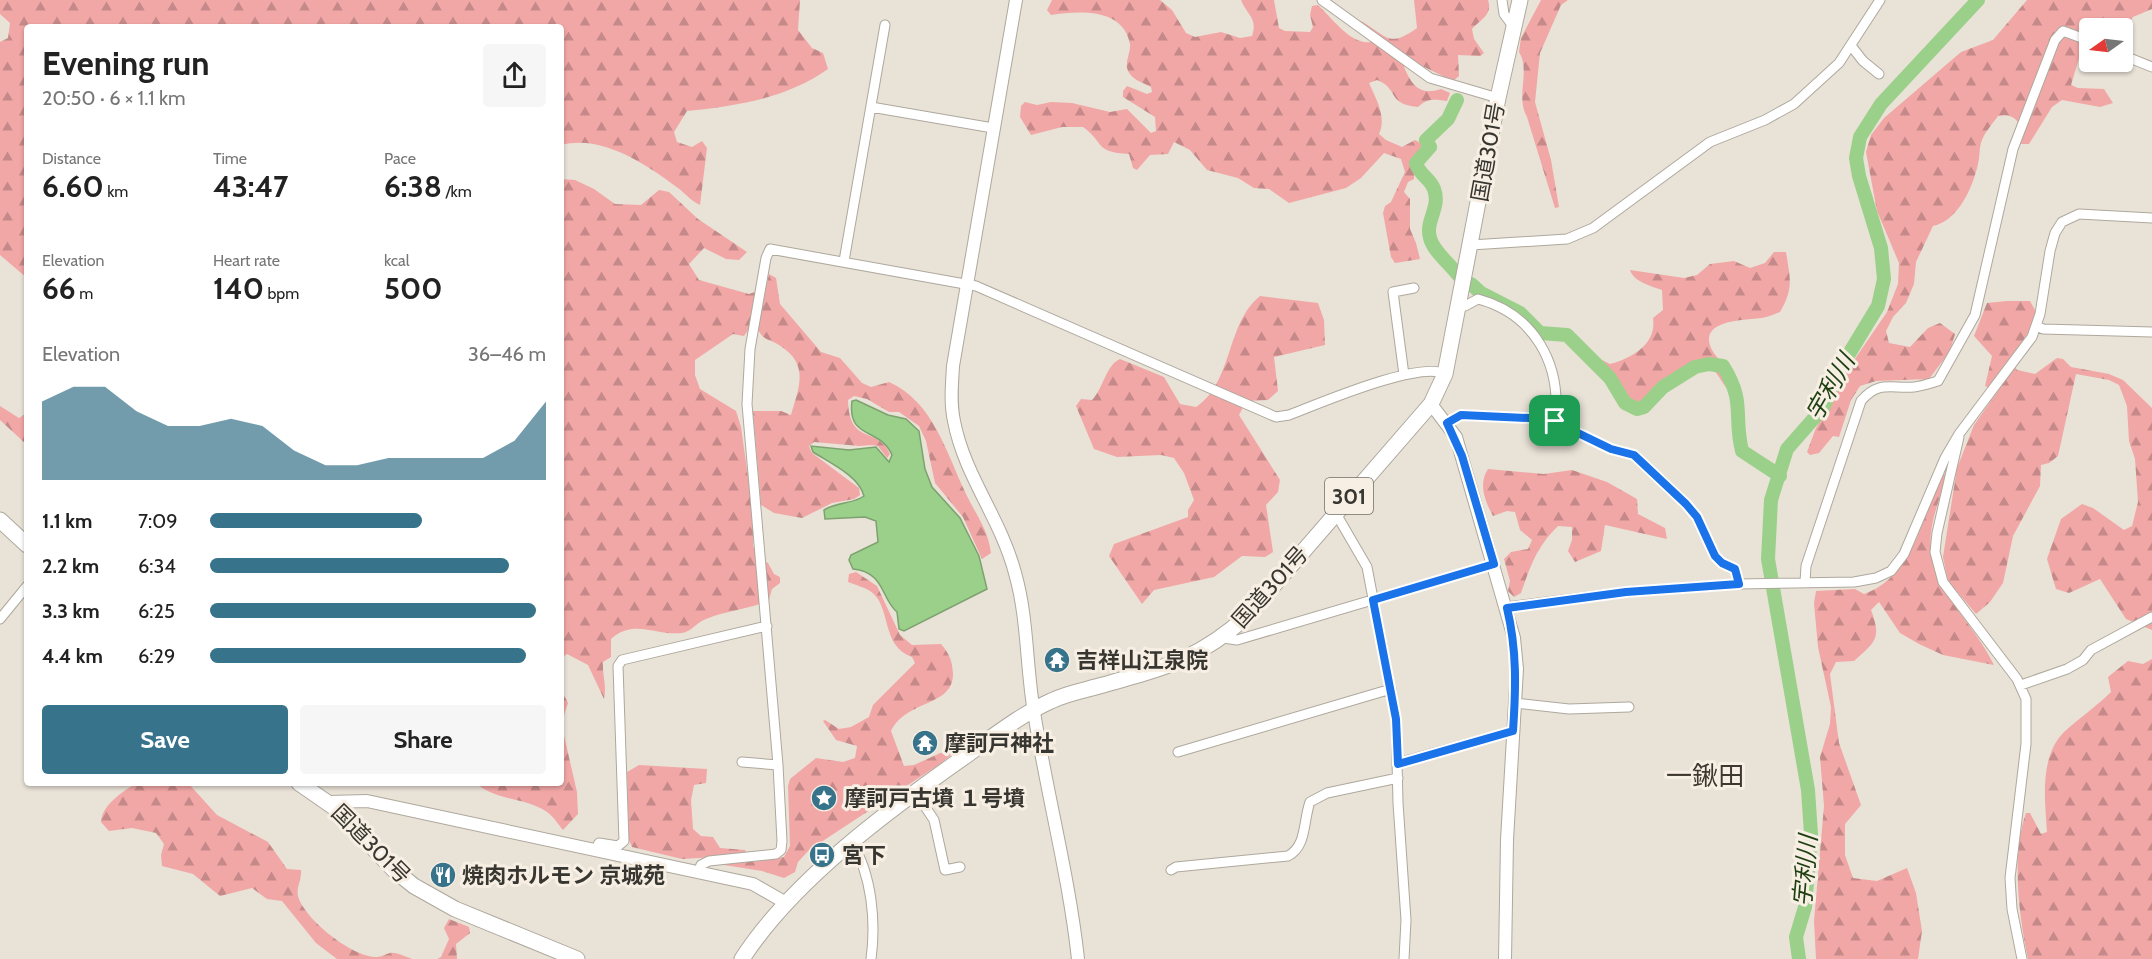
<!DOCTYPE html>
<meta charset="utf-8">
<style>
body{margin:0;font-family:Cabin,"Noto Sans JP",sans-serif;background:#f6f6f6;color:#222;height:100vh;display:flex;flex-direction:column;font-size:22px;white-space:nowrap}
*{box-sizing:border-box;margin:0}
p{font-size:20px;color:#767676}
.icon{flex:none;width:33px;height:33px;fill:none;stroke:currentColor;stroke-width:2;stroke-linecap:round;stroke-linejoin:round}
.map{position:relative;flex:1;overflow:hidden}
.details{position:absolute;left:24px;top:24px;width:540px;height:762px;display:flex;flex-direction:column;background:#fff;border-radius:6px;box-shadow:0 2px 4px #0004}
.details>*{flex:none}
.needle{width:39px;rotate:256deg}
.tools{position:absolute;left:2079px;top:18px;display:grid;gap:12px}
.tools a{display:grid;place-items:center;width:54px;height:54px;border-radius:6px;background:#fff;box-shadow:0 2px 4px #0004;font-size:30px}
.pin{position:absolute;display:grid;place-items:center;width:51px;height:51px;color:#fff;margin:-26px;border-radius:12px;box-shadow:0 3px 9px #0006}
.round{display:grid;place-items:center;flex:none;width:63px;height:63px;border-radius:6px;background:#f6f6f6}
.overview{display:flex;align-items:center;justify-content:space-between;height:102px;padding:0 18px}
h1{font-size:33px;font-weight:700;line-height:45px}
.metrics{display:grid;grid-template-columns:repeat(3,1fr);gap:9px;height:102px;padding:6px 18px}
.metrics div{display:grid;align-content:center}
.metrics b{font-size:30px;font-weight:700}
.metrics small{font-size:16px;font-weight:400}
.metrics p{font-size:16px}
.chart{height:168px;padding:12px 18px}
.chart p{display:flex;justify-content:space-between}
.chart svg{width:100%;height:108px;margin-top:6px;fill:#37738a;opacity:.7}
.cta{display:flex;gap:12px;margin-top:auto;padding:12px 18px}
.cta a{flex:1;height:69px;border-radius:6px;background:#37738a;color:#fff;font-size:24px;font-weight:700;line-height:69px;text-align:center}
.cta a+a{background:#f6f6f6;color:#222}
ul{padding:0 18px;list-style:none;font-size:20px}
li{display:grid;grid-template-columns:96px 72px 1fr;align-items:center;height:45px}
li i{height:15px;border-radius:8px;background:#37738a}
.map>svg:first-child{display:block}
.forest{fill:url(#forest-firs)}
.water{fill:#9bd08a;stroke:#7da26f;stroke-width:1.5}
.lines{fill:none;stroke-linecap:round;stroke-linejoin:round}
.river{stroke:#9bd08a;stroke-width:14}
.minor-casing{stroke:#aea89d;stroke-width:11}
.tertiary-casing{stroke:#aea89d;stroke-width:14}
.trunk-casing{stroke:#aea89d;stroke-width:17}
.minor{stroke:#fff;stroke-width:9}
.tertiary{stroke:#fff;stroke-width:12}
.trunk{stroke:#fff;stroke-width:15}
.route-casing{stroke:#fff;stroke-width:12}
.route{stroke:#1a73e8;stroke-width:8}
.labels{text-anchor:middle;dominant-baseline:central;stroke-width:6;stroke-linejoin:round;paint-order:stroke}
.shield{fill:#f7efe4;stroke:#716e67;stroke-width:1.5}
.shield-label{font-size:21px;font-weight:bold;fill:#383631}
.street-label{font-size:22px;fill:#383631;stroke:#f7efe4}
.poi-label{font-size:22px;font-weight:bold;fill:#383631;stroke:#f7efe4;text-anchor:start}
.water-label{font-size:24px;font-style:italic;fill:#1d3f10;stroke:#f7efe4}
.quarter-label{font-size:26px;fill:#3e3930;stroke:#f7efe4}
</style>
<div class="map">
<svg width="2152" height="959" viewBox="0 0 2152 959">
<defs>
<pattern id="forest-firs" width="22" height="20" patternUnits="userSpaceOnUse" patternTransform="scale(1.5)"><rect width="22" height="20" fill="#f1a7a6"/><path d="M5 1l3.5 6h-7zM16 11l3.5 6h-7z" fill="#c48988"/></pattern>
</defs>
<rect width="100%" height="100%" fill="#e9e2d7"/>
<path class="forest" d="M0 0H800L798 30 812 48 823 53 828 69C788 98 736 106 687 111L674 132 677 142 692 147 702 141 707 148 700 205C691 201 686 194 678 188 646 164 602 134 561 145V27H27V278L0 255V42L8 38 10 23 0 14Z
M1052 0H1160L1172 10 1186 33 1195 37 1221 32 1240 38 1252 36C1258 18 1247 15 1241 0H1274L1279 28 1285 31 1310 32 1313 27 1310 15 1312 6 1318 5C1331 17 1351 45 1370 42L1373 35 1357 23 1361 21C1388 37 1389 48 1417 28L1414 0H1488C1493 15 1481 19 1472 29L1474 39 1484 53 1480 56 1458 55 1459 76 1453 81 1410 60 1404 67C1412 86 1420 96 1441 89L1450 93 1447 101C1435 99 1427 98 1418 107 1386 104 1400 89 1377 80L1369 83C1376 99 1387 117 1379 134L1386 140 1402 147 1415 140 1421 143V151L1415 158 1414 179 1408 182 1404 192 1410 199V229L1416 243 1420 259 1395 263 1391 257 1383 213 1385 206 1391 202 1405 172 1401 159 1384 153 1361 178 1346 188 1289 203 1269 189 1254 188 1238 178 1207 170 1190 150 1174 142 1168 154 1150 155 1137 170 1133 168 1129 154C1094 152 1106 144 1083 127H1062L1031 135 1020 117 1021 106 1025 102 1037 105 1051 102 1072 103 1110 112 1127 109 1151 133 1156 131 1155 117 1123 97V91L1127 86 1147 94 1152 92 1151 87C1144 83 1132 80 1128 71 1124 62 1131 53 1130 44 1123 7 1078 11 1051 15L1047 10Z
M1541 0H1568L1561 5 1540 53 1535 102 1551 160 1559 207 1555 208 1527 117C1515 96 1531 71 1519 52L1521 38Z
M2027 0H2152V9L2133 17 2123 34 2122 28H2090L2089 46 2080 55 2071 85 2078 88 2104 89 2113 103 2100 107 2062 100 2052 107 2029 144H2021L2023 129C2016 118 2011 113 1998 116 1993 123 1985 132 1982 140 1979 147 1980 156 1978 164 1973 187 1958 221 1933 226L1916 262 1914 284 1906 303 1893 317 1886 331 1889 343 1910 347 1928 328 1940 323 1955 334 1950 351 1929 379 1876 381 1860 386 1851 400 1839 437 1833 436 1819 453 1810 455 1807 452 1816 428 1832 402 1848 369 1887 312 1898 284 1899 263 1877 211 1866 152 1871 135 1884 118 1961 52 1993 40Z
M561 179 575 180 594 189 615 204 641 205 659 190 669 192 698 219 747 252 739 260 726 259 704 248 689 264 699 280 749 294 766 288 769 274 776 278 780 304 821 352 840 358 862 383 871 387 889 382C933 401 947 454 966 494 976 515 988 529 991 553L982 559 963 517 935 483 926 441 919 426 899 412H889L867 399 854 396 848 400C849 446 878 426 890 454L887 458 878 446 872 445 859 446 814 442 809 446 812 453 859 488 860 495 854 499 832 503 802 518 774 513 761 505 753 411H781L791 415C799 387 810 364 779 345 770 339 763 341 758 329L750 327 744 336 733 334 695 360V375L700 389 736 411 741 427 753 512V546L758 557 768 563 774 574 780 577V583L772 589 769 600C748 610 727 610 706 619 697 622 691 632 682 633 655 636 634 618 611 639V657L603 662C602 675 607 686 604 699L588 665 567 654 561 658Z
M1774 252H1786C1790 278 1794 288 1780 312 1774 314 1768 317 1762 318 1747 320 1696 319 1712 350 1716 358 1728 367 1734 375L1733 394C1721 385 1720 373 1708 366L1683 373 1639 404C1618 391 1614 379 1597 364L1596 357 1610 364C1632 358 1657 344 1653 318L1663 310 1662 290C1651 286 1634 282 1630 270L1684 278 1697 275 1710 264 1734 261 1750 268 1765 263Z
M1260 296 1318 303 1324 320 1325 345 1274 357 1278 391 1268 400 1246 401 1239 415 1280 480 1278 492 1266 505 1273 552 1265 557 1242 556 1214 577 1154 590 1142 604 1109 556 1114 544 1188 517V510L1194 500 1184 473 1174 458 1161 455 1117 457 1094 449 1076 406 1081 399 1092 400C1104 388 1105 366 1120 359L1164 377 1180 404 1196 407C1233 383 1226 323 1260 296Z
M2007 301H2030L2036 312 2030 330 2010 361 2017 370 2035 374 2057 358 2063 359 2071 367 2109 374 2123 380 2152 408V630L2126 619 2100 579 2069 593 2056 589 2047 559 2061 519 2082 504 2093 508 2124 530 2132 526 2138 502 2135 459 2129 441 2127 406 2119 385 2109 380 2076 374 2058 456 2049 463 2041 465 2040 486 2013 536 2003 583 1990 602 1976 614 1948 581 1943 557 1957 468 1974 425 1998 391 1985 386 1992 356 1974 336 1987 303Z
M0 406 19 418 27 413V445L0 420Z
M1488 469 1544 474 1572 470 1607 482 1637 499 1638 514 1665 528 1667 539 1605 525 1601 551 1575 562 1568 551 1572 540V527L1558 526C1537 546 1530 567 1521 593L1514 597 1508 591 1510 581 1504 559 1511 552 1528 549 1532 540 1520 530 1515 512 1507 511 1493 516C1485 501 1478 484 1488 469Z
M1946 473C1943 491 1935 508 1932 526 1921 583 1972 618 1994 665L1943 655 1919 644 1900 633 1879 602 1871 610C1882 639 1875 642 1854 661L1836 662 1830 674 1839 743 1861 805 1845 824V855L1853 878 1877 881 1907 868 1916 893 1922 931 1918 959H1816L1814 921 1824 806 1820 757 1830 724 1831 707 1818 647 1814 603 1816 591 1855 589 1864 594C1904 580 1918 538 1930 502 1934 492 1937 479 1946 473Z
M856 572 877 586 900 635 912 645 941 644C950 655 952 660 953 674 953 707 907 699 891 731L904 766 914 765 958 745 961 734 969 732 968 741 940 764 809 850 798 862 795 872 784 878 762 871 724 865 715 857 682 859 632 847 629 840 627 772 639 765 707 769 706 783 694 785 691 800 693 829 701 836 713 837 720 848 745 850 752 862 784 857 790 846 788 786 790 779 816 758 843 762 855 758 857 746 836 740 823 721 825 720 839 729 851 727 869 717 873 705 915 663 912 657C880 646 892 605 870 591 864 587 855 585 848 582L849 574Z
M2152 659V959H2028C2019 917 2011 855 2026 813H2030L2041 834 2047 832C2045 801 2039 757 2064 732 2079 718 2096 707 2111 692L2108 677 2128 661 2143 664Z
M561 689 568 703 562 721 563 731 577 792 578 814 563 830C558 824 553 816 547 812 526 797 495 801 476 783H561Z
M137 783 149 786 154 783H188L217 815 268 842 287 869 301 870C302 879 296 888 298 896 304 919 353 958 377 957 381 957 386 954 390 953 397 952 406 957 412 959H337L316 943 282 901 267 899 252 888 220 896 193 874 162 866 161 855 164 844 156 833 132 828 109 831 101 822C102 805 123 791 137 783Z
M449 919 469 927 470 933 456 944 457 959H437L441 957 449 939 444 928Z"/>
<path class="water" d="M856 400 888 415 906 419 919 431 925 469 932 487 960 518 979 556 987 589 904 631 899 629 897 612C881 599 885 572 853 569L849 560 851 555 878 542 876 521 865 517 825 519 824 510C837 502 853 504 864 496 859 476 830 463 813 452L811 446 849 450 876 447 889 462 892 455C880 427 847 440 852 401Z"/>
<g class="lines">
<path class="river" d="M1457 100 1448 119 1426 140 1430 147 1416 163C1419 175 1430 178 1434 189 1441 208 1425 220 1430 238 1433 251 1450 264 1458 275
M1471 284 1481 293 1520 313 1540 333 1567 335 1610 378 1625 403 1637 409 1644 407 1663 387 1695 367 1709 364 1723 366C1746 403 1733 414 1742 451L1780 476
M1799 959 1796 937 1805 907 1811 834 1808 790 1768 559 1771 500 1787 449 1823 408 1838 372 1878 306 1884 279 1881 248 1859 176 1856 158 1860 137 1881 104 1978 0"/>
<g class="minor-casing">
<path id="minor" d="M1322 0 1430 78 1498 98
M1502 0 1504 14 1513 26
M1852 47 1863 61 1879 74
M2122 55 2152 67
M871 107 993 128
M1471 245 1567 239 1593 228 1710 142 1765 120 1794 104 1839 63 1880 0
M844 261 885 25
M1461 304 1465 306 1478 299C1534 314 1562 364 1555 421
M2037 326 2043 329 2152 332
M1404 375 1393 292 1414 288
M1447 423 1461 415 1549 419 1611 449 1634 455 1686 504 1697 517 1715 556 1722 563 1735 569 1739 584
M1959 437 1937 533 1935 552 1943 582 2017 679 2026 699V744L2010 878 2012 909 2022 959
M1335 512 1367 567 1396 719 1398 803 1406 920 1404 959
M1805 582 1806 566 1861 401C1879 380 1891 389 1914 387 1923 386 1931 383 1938 381L1975 315 2013 149 2055 40 2063 31 2090 41
M1507 607 1626 592 1739 584 1854 582 1876 578 1891 571 1904 554 1945 458 1959 434 2032 337 2040 314 2050 251 2055 233 2062 222 2079 214 2152 218
M0 619 27 586
M1223 638 1237 640 1494 564
M2021 685 2067 669 2083 660 2091 650 2152 617
M1515 703 1569 709 1629 707
M1178 752 1391 689
M742 762 778 765
M1398 763 1513 731
M916 793 934 820 945 870 960 867
M852 843C872 875 876 922 871 959
M595 850 599 843 618 846 624 841 618 666 622 660 767 626
M1171 870 1176 867 1288 856C1307 846 1303 821 1310 802L1327 793 1398 778
M698 872 701 865 709 861 776 854 781 850 782 841 778 765 747 404 750 349 766 258 770 249 976 286 1276 417 1289 415C1318 404 1420 360 1445 374"/>
</g>
<g class="tertiary-casing">
<path id="tertiary" d="M1016 0 953 366C952 384 950 403 954 421 964 475 1001 519 1015 573 1028 618 1026 666 1034 712 1047 795 1069 876 1078 959
M1431 404 1456 437 1514 638 1517 669 1507 840 1505 959
M329 802 367 801 753 884 786 903"/>
</g>
<g class="trunk-casing">
<path id="trunk" d="M0 520 27 545
M299 783 335 808 394 870 414 886 455 909 577 959
M742 959C793 880 890 809 967 755 994 736 1020 715 1051 701 1067 693 1086 690 1103 685 1164 668 1200 659 1248 615L1431 404 1445 374 1498 98 1520 0"/>
</g>
<use href="#minor" class="minor"/>
<use href="#tertiary" class="tertiary"/>
<use href="#trunk" class="trunk"/>
</g>
<g class="lines">
<g class="route-casing">
<path id="route" d="M1461 415 1549 419 1611 449 1634 455 1686 504 1697 517 1715 556 1722 563 1735 569 1739 584 1626 592 1507 608C1517 650 1516 688 1513 731L1398 764 1396 719 1373 600 1494 564 1462 456 1447 423Z"/>
</g>
<use href="#route" class="route"/>
</g>
<defs>
<g id="temple-disc" transform="scale(1.35)"><circle r="9.5" fill="#37738a" stroke="#f7efe4"/><path d="M0-6L5-2H3V0L6.5 2.5H4V6H1.5V3h-3V6H-4V2.5H-6.5L-3 0V-2H-5Z" fill="#fff"/></g>
<g id="sight-disc" transform="scale(1.35)"><circle r="9.5" fill="#37738a" stroke="#f7efe4"/><path d="M0-6L1.8-2.2L6-1.7L2.9 1.2L3.7 5.4L0 3.3L-3.7 5.4L-2.9 1.2L-6-1.7L-1.8-2.2Z" fill="#fff"/></g>
<g id="bus-disc" transform="scale(1.35)"><circle r="9.5" fill="#37738a" stroke="#f7efe4"/><path d="M-5-6H5V4H4V6H2V4H-2V6H-4V4H-5ZM-3.5-4V0h7V-4ZM-3.5 1.2v1.5H-2V1.2ZM2 1.2v1.5H3.5V1.2Z" fill="#fff"/></g>
<g id="restaurant-disc" transform="scale(1.35)"><circle r="9.5" fill="#37738a" stroke="#f7efe4"/><path d="M-5-6h1v4h1v-4h1v4h1v-4h1v5L-1.5 .5V6h-2V.5L-5-1ZM5-6V6H3V1.5H1.5Q1.5-4 5-6Z" fill="#fff"/></g>
</defs>
<g fill-rule="evenodd">
<use href="#temple-disc" x="1057" y="660"/>
<use href="#temple-disc" x="925" y="743"/>
<use href="#sight-disc" x="824" y="798"/>
<use href="#bus-disc" x="822" y="855"/>
<use href="#restaurant-disc" x="443" y="875"/>
</g>
<g class="labels">
<rect class="shield" x="1325" y="478" width="48" height="36" rx="4.5"/>
<g class="shield-label">
<text x="1349" y="496">301</text>
</g>
<g class="street-label">
<text transform="translate(1488 152) rotate(-80)">国道301号</text>
<text transform="translate(1270 587) rotate(-48)">国道301号</text>
<text transform="translate(371 844) rotate(45)">国道301号</text>
</g>
<g class="poi-label">
<text x="1076" y="660">吉祥山江泉院</text>
<text x="944" y="743">摩訶戸神社</text>
<text x="844" y="798">摩訶戸古墳 １号墳</text>
<text x="842" y="855">宮下</text>
<text x="462" y="875">焼肉ホルモン 京城苑</text>
</g>
<g class="water-label">
<text transform="translate(1830 387) rotate(-60)">宇利川</text>
<text transform="translate(1805 871) rotate(-85)">宇利川</text>
</g>
<g class="quarter-label">
<text x="1705" y="776">一鍬田</text>
</g>
</g>
</svg>
<div class="tools">
<a><svg class="needle" viewBox="-14 -14 28 28"><path d="M0-13l5 13h-10z" fill="#e53935"/><path d="M0 13l5-13h-10z" fill="#767676"/></svg></a>
</div>
<div class="pin" style="left:1555px;top:421px;background:#1e9e55"><svg class="icon" aria-label="arrive" viewBox="0 0 24 24"><path d="M6 21V4h12l-3 4 3 4H6"/></svg></div>
<section class="details">
<div class="overview"><div><h1>Evening run</h1><p>20:50 · 6 × 1.1 km</p></div><a class="round"><svg class="icon" aria-label="share" viewBox="0 0 24 24"><path d="M12 15V3M7 8l5-5 5 5M5 13v7h14v-7"/></svg></a></div>
<div class="metrics">
<div><p>Distance</p><b>6.60<small> km</small></b></div>
<div><p>Time</p><b>43:47</b></div>
<div><p>Pace</p><b>6:38<small> /km</small></b></div>
</div>
<div class="metrics">
<div><p>Elevation</p><b>66<small> m</small></b></div>
<div><p>Heart rate</p><b>140<small> bpm</small></b></div>
<div><p>kcal</p><b>500</b></div>
</div>
<div class="chart"><p><span>Elevation</span>36–46 m</p>
<svg viewBox="0 0 160 44" preserveAspectRatio="none"><path d="M0 44V12L10 6L20 6L30 16L40 22L50 22L60 19L70 22L80 32L90 38L100 38L110 35L120 35L130 35L140 35L150 28L160 12V44z"/></svg>
</div>
<ul>
<li><b>1.1 km</b>7:09<i style="width:63%"></i></li>
<li><b>2.2 km</b>6:34<i style="width:89%"></i></li>
<li><b>3.3 km</b>6:25<i style="width:97%"></i></li>
<li><b>4.4 km</b>6:29<i style="width:94%"></i></li>
</ul>
<div class="cta"><a>Save</a><a>Share</a></div>
</section>
</div>
